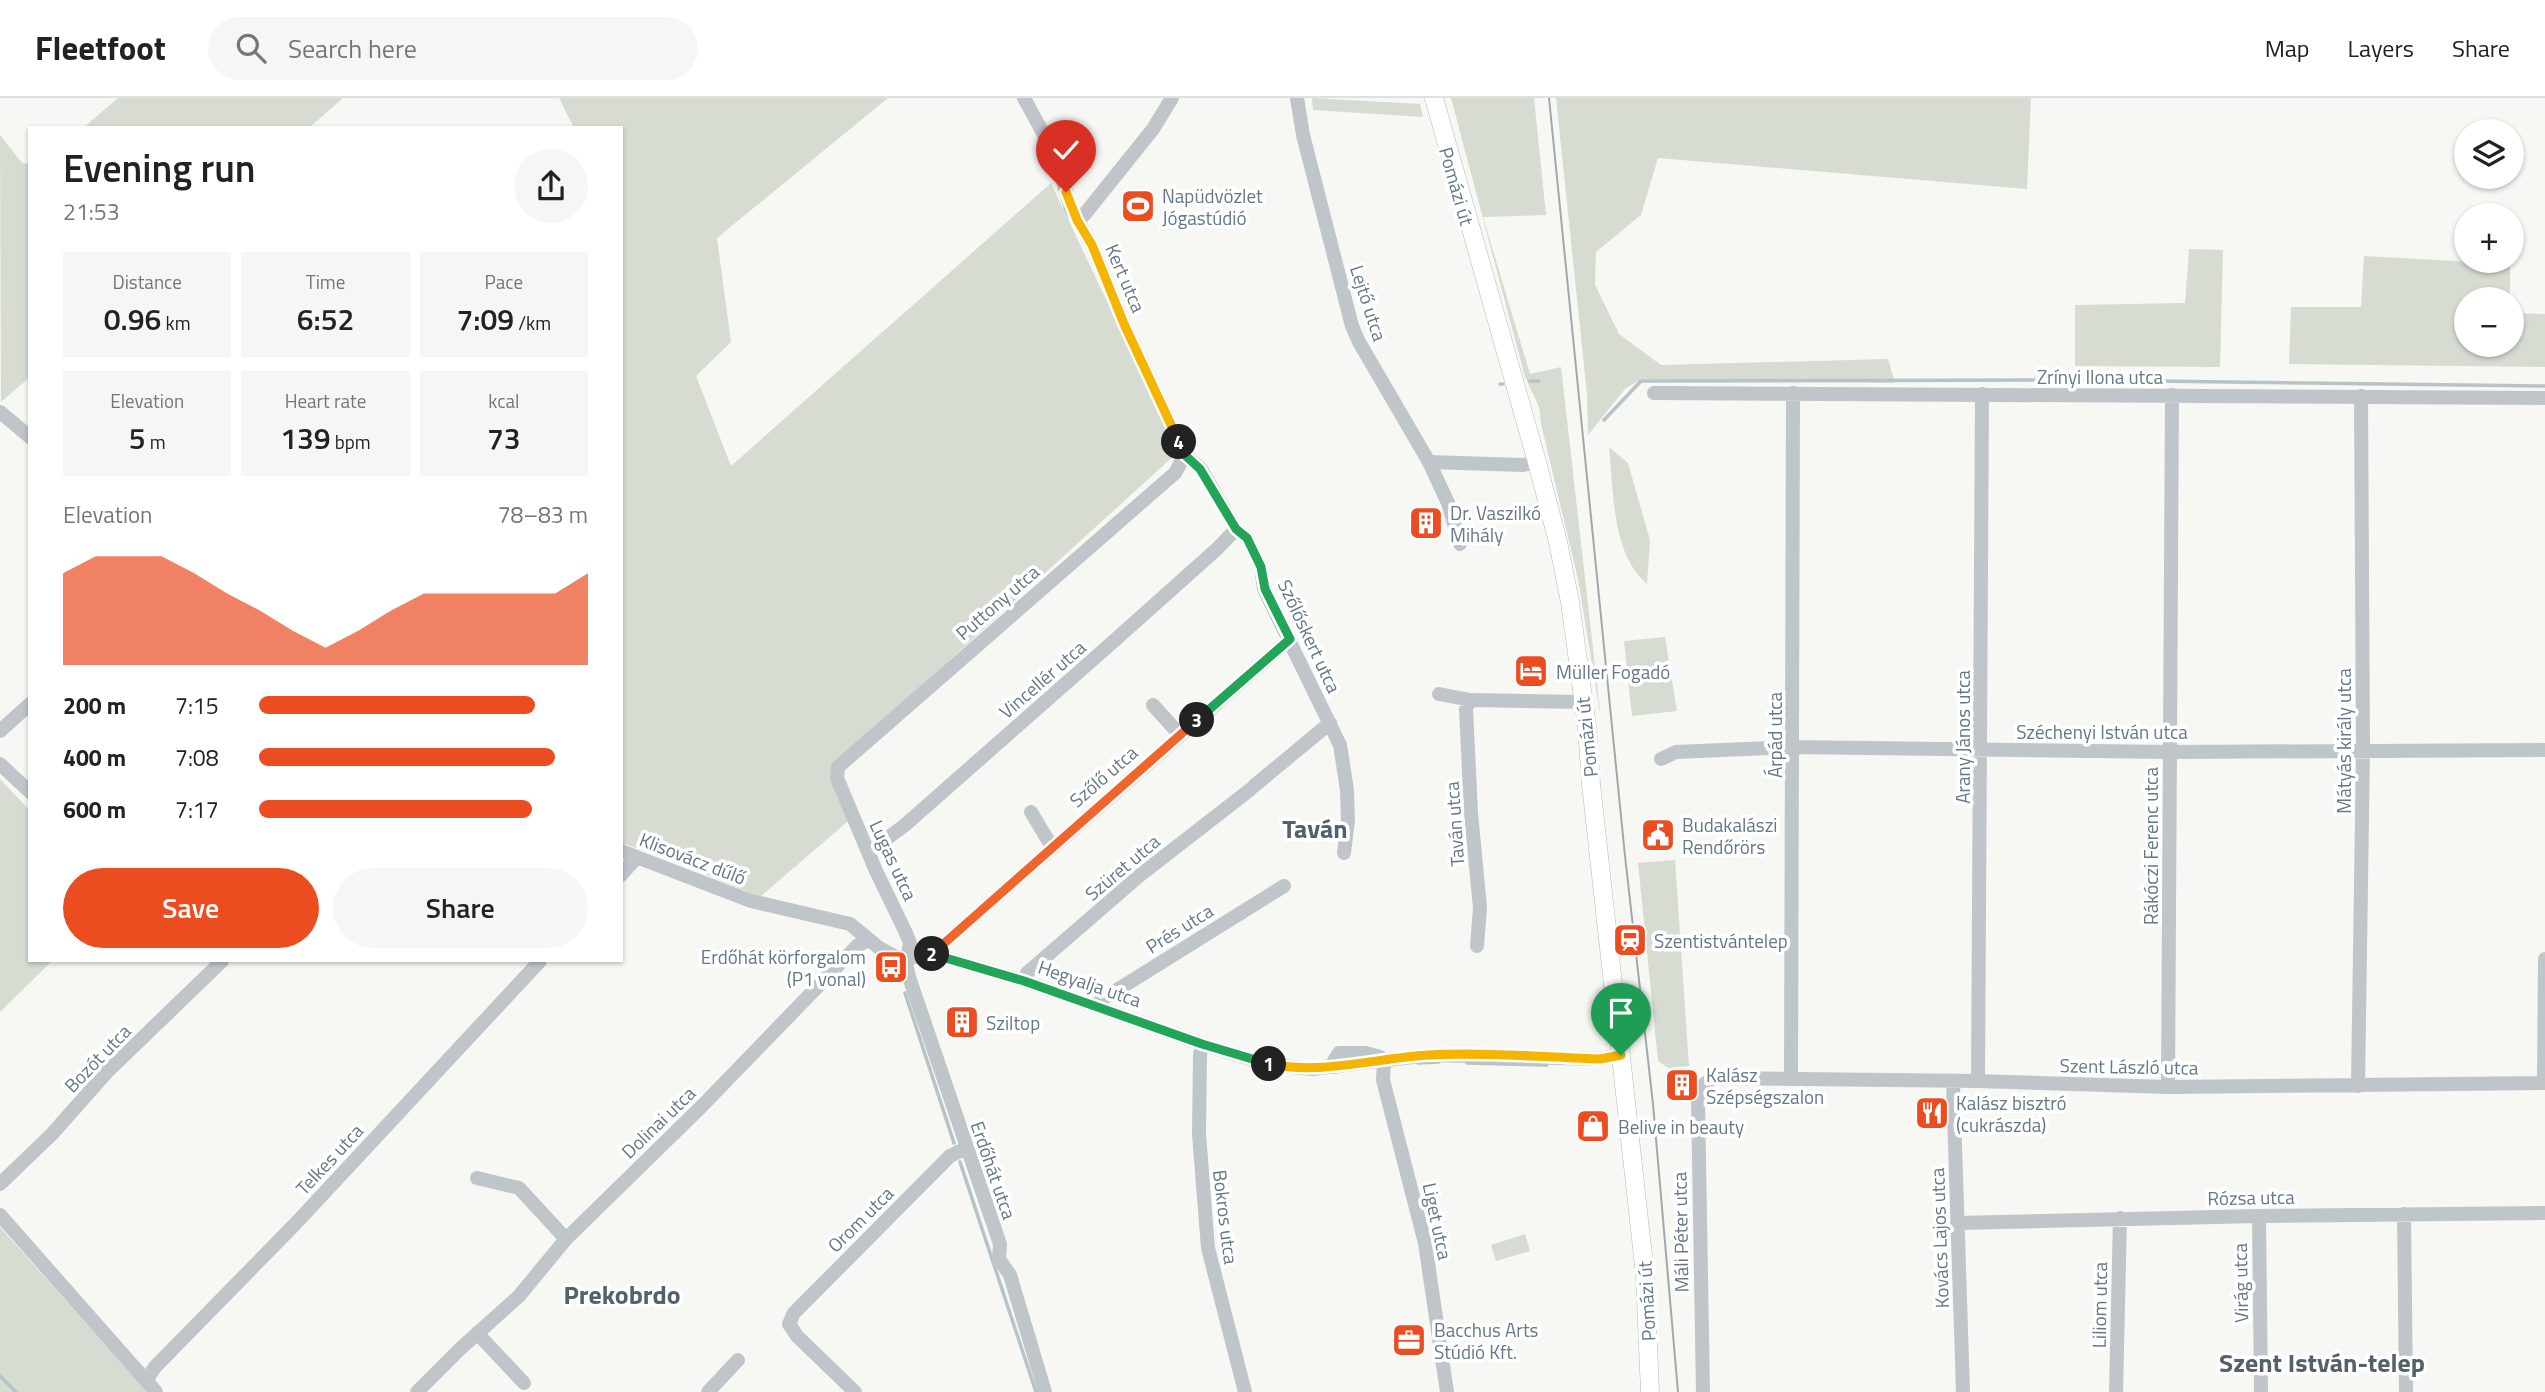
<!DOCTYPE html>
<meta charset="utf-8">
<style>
body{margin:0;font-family:"Titillium Web",sans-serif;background:#f6f6f6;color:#222;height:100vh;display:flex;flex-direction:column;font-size:26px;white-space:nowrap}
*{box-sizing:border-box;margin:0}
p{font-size:23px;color:#767676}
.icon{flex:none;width:38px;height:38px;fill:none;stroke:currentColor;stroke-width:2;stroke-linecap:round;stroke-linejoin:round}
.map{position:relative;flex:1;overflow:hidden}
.panel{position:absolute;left:28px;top:28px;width:595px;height:836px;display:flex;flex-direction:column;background:#fff;border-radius:0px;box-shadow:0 2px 5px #0004}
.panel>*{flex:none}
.fabs{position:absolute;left:2454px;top:21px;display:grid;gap:14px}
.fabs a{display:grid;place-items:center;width:70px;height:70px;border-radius:50%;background:#fff;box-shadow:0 2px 5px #0004;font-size:35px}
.pin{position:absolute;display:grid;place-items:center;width:60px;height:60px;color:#fff;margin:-72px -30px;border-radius:50% 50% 50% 0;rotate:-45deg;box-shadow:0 0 7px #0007}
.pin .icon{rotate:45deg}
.km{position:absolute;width:35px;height:35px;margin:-18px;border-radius:50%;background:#222;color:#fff;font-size:19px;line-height:35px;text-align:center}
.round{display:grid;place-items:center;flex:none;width:74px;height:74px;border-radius:37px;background:#f6f6f6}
.overview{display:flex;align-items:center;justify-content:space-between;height:119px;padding:0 35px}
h1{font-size:38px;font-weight:600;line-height:52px}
.metrics{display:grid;grid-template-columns:repeat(3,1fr);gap:10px;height:119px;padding:7px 35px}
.metrics div{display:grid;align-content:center;border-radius:0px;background:#f6f6f6;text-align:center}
.metrics b{font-size:30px;font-weight:600}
.metrics small{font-size:19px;font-weight:400}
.metrics p{font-size:19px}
.chart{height:196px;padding:14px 35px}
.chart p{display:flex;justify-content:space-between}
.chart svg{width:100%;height:126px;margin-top:7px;fill:#eb4c20;opacity:.7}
.primary-button{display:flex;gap:14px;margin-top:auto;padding:14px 35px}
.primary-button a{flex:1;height:80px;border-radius:42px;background:#eb4c20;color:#fff;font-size:28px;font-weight:600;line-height:80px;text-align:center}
.primary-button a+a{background:#f6f6f6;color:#222}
ul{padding:0 35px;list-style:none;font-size:23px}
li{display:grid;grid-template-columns:112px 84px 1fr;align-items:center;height:52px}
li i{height:18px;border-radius:9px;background:#eb4c20}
header{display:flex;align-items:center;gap:42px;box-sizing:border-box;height:98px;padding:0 35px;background:#fff;border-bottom:2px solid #e0e0e0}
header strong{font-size:33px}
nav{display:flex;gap:38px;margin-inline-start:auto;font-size:24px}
.search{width:490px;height:63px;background:#f6f6f6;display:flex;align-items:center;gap:18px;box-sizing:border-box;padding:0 24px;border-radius:38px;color:#767676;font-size:26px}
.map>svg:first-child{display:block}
.green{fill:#d7dcd3}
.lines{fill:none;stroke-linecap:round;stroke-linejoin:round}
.stream{stroke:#b6c4c8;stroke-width:3.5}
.major-casing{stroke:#b3b9bd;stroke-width:19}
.minor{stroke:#c0c5c9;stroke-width:14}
.major{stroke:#fff;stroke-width:18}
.tram{stroke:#a1a9af;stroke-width:2}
.split-1-casing{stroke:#fff;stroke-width:14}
.split-2-casing{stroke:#fff;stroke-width:14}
.split-3-casing{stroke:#fff;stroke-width:14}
.split-4-casing{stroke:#fff;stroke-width:14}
.split-5-casing{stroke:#fff;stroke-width:14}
.split-1{stroke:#f5b400;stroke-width:9}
.split-2{stroke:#22a559;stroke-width:9}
.split-3{stroke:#f0652b;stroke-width:9}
.split-4{stroke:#22a559;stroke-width:9}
.split-5{stroke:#f5b400;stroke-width:9}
.labels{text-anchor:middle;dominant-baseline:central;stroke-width:7;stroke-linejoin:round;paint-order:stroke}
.street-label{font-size:19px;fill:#657887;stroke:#fff}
.poi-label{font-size:19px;fill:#657887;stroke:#fff;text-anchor:start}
.district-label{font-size:26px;font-weight:bold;fill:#53616b;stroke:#fff}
</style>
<header>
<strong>Fleetfoot</strong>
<div class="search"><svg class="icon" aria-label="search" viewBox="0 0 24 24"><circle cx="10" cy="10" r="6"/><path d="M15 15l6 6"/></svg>Search here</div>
<nav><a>Map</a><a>Layers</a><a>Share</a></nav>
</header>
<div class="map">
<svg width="2545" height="1294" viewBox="0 0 2545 1294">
<rect width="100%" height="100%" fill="#f7f7f4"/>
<path class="green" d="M118 0H343L309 30H83Z
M559 0H888L717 140 731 244 696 278 731 368 1051 85 1178 354 841 661 831 673 854 718 760 799 660 758 621 745V30H574Z
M1312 0 1420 6 1423 19 1313 12Z
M1451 0H1534L1546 117 1483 119 1530 276 1561 269 1601 621 1578 481 1541 326 1539 309 1525 279Z
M1556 0H2031L2027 91 1658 60 1641 117 1596 154 1595 187 1619 236 1661 267 1888 261 1895 285 1641 281 1625 291 1588 337 1587 296Z
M0 37 22 65 30 66V279L1 304Z
M2189 151 2223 152 2220 269 2075 268V207L2185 205Z
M2364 158 2510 166V201H2466V247H2511V215L2545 216V269L2289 266 2291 209H2361Z
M1609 349 1628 365 1650 442 1647 486C1611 455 1614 393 1609 349Z
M1665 539 1677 613 1632 618 1624 543Z
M0 681 30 713V863H52L0 914Z
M1675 762 1689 968 1668 970 1658 963 1638 765Z
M0 1129 147 1294H0Z
M1525 1136 1530 1153 1496 1163 1491 1147Z"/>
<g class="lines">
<path class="stream" d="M1530 283H1539
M1500 286H1503
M1604 322 1641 283 2075 282 2545 288
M905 895 954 1045
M1418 965 1439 964
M1467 965 1547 967
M960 1064 1036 1294
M0 1278 16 1294"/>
<g class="major-casing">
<path id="major" d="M1434 0 1537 364 1558 444 1570 504 1587 629 1591 686 1645 1177 1650 1294"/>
</g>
<path class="minor" d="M1024 0 1043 35 1062 80 1071 111 1092 147 1124 226 1185 357 1201 371 1236 431 1247 440 1261 469 1264 491 1340 647 1347 692 1348 722 1344 755
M1297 0 1303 37 1352 228 1359 244 1429 364 1448 405 1460 446
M1077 122 1084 117 1153 31 1172 0
M1654 295 2545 300
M0 314 30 339
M1429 364 1523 367 1537 364
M1439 596 1470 602 1583 604
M1470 602 1466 611 1471 715 1480 810 1477 848
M1153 607 1180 637
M0 633 30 606
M1661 661 1676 654 1793 649 2170 654 2545 652
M0 666 30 694
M1254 688 1330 625
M1031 714 1052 749
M621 753 751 803 850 826 878 849 896 859 906 861 932 856 1024 883 1202 946 1270 967 1312 971 1429 957 1600 961 1621 957
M869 754 905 727 1106 550 1218 450 1236 431
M621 777 637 759
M932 856 1290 541
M1024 883 1027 875 1139 778 1251 691
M1097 908 1101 902 1284 788
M1202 946 1200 957 1199 1036 1208 1150 1245 1294
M1384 962 1383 982 1425 1145 1447 1294
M1335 969 1334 963 1339 955H1366L1380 959
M1791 979 1793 295
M1978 983 1982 296
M1953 984 1963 1294
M2544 985 2545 861
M2358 988 2363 651 2361 298
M2168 989 2172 297
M477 1080 519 1090 566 1141
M0 1086 52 1036 106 975 222 863
M2404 1116 2406 1294
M0 1117 156 1294
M2259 1118 2261 1294
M1957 1125 2259 1118 2545 1115
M477 1235 524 1285
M148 1285 149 1278 155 1269 298 1123 540 863
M417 1294 460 1251 519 1198 566 1141 702 1008 857 848 868 842
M708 1294 738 1262
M855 1294 797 1238 789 1226 794 1215 950 1058 966 1050
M1045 1294 1010 1177 999 1161 1000 1146 909 879 906 866 910 845 906 835 876 773 837 680 838 669 1175 375 1185 357
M1703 1294 1698 1002 1702 988 1713 980 1978 983 2168 989 2545 985
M2116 1294 2120 1120"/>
<use href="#major" class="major"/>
<path class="tram" d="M1549 0 1625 758 1653 1006 1678 1294"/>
</g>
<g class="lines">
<g class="split-1-casing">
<path id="split-1" d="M1269 966C1323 977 1375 960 1429 957 1484 954 1544 959 1600 961L1621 957"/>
</g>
<g class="split-2-casing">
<path id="split-2" d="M932 856 1024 883 1202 946 1269 966"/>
</g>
<g class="split-3-casing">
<path id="split-3" d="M932 856 1197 622"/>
</g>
<g class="split-4-casing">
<path id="split-4" d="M1179 344 1185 357 1200 371 1236 431 1247 440 1261 469 1265 491 1290 541 1197 622"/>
</g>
<g class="split-5-casing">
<path id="split-5" d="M1066 94 1077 122 1092 147 1124 226 1179 344"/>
</g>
<use href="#split-1" class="split-1"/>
<use href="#split-2" class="split-2"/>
<use href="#split-3" class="split-3"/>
<use href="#split-4" class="split-4"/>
<use href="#split-5" class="split-5"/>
</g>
<defs>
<g id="stadium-square" transform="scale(1.75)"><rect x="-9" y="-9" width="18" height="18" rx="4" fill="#eb4c20" stroke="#fff"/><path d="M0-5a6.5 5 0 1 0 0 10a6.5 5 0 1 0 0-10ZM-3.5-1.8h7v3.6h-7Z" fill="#fff"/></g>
<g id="building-square" transform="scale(1.75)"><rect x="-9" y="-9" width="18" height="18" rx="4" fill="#eb4c20" stroke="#fff"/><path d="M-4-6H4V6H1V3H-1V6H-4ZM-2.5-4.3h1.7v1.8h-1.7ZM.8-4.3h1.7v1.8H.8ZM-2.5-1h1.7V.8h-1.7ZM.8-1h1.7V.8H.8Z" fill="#fff"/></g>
<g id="hotel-square" transform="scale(1.75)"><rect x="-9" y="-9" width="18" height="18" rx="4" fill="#eb4c20" stroke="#fff"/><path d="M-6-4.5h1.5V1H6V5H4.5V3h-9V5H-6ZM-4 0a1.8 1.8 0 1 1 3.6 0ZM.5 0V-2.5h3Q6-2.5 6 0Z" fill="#fff"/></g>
<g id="civic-square" transform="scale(1.75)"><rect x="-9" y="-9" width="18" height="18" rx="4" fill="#eb4c20" stroke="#fff"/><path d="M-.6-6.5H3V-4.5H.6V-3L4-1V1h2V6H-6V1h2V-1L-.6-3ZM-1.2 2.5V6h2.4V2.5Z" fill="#fff"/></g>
<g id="station-square" transform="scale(1.75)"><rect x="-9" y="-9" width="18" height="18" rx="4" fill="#eb4c20" stroke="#fff"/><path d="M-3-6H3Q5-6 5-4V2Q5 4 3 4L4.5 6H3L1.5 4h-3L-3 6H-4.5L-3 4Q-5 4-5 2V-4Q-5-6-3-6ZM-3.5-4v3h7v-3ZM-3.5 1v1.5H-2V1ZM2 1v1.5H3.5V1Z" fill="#fff"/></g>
<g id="bus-square" transform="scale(1.75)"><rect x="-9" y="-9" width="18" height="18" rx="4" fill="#eb4c20" stroke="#fff"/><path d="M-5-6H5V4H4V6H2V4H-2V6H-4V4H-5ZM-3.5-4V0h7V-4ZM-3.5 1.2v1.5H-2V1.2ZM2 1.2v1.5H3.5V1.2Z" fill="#fff"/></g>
<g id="restaurant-square" transform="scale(1.75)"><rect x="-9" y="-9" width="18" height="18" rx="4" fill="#eb4c20" stroke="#fff"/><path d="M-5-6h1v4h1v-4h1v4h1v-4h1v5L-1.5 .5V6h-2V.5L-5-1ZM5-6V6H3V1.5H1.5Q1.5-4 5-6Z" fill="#fff"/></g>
<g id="shop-square" transform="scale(1.75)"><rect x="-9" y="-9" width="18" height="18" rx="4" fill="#eb4c20" stroke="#fff"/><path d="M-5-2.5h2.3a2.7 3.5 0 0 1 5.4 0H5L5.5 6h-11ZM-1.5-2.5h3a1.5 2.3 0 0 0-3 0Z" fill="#fff"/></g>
<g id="office-square" transform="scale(1.75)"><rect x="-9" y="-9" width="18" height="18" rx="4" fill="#eb4c20" stroke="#fff"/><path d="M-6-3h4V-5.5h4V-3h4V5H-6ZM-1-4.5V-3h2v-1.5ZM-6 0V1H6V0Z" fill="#fff"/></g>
</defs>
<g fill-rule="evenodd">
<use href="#stadium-square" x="1138" y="108"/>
<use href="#building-square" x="1426" y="425"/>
<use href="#hotel-square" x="1531" y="573"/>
<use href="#civic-square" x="1658" y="737"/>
<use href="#station-square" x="1630" y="842"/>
<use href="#bus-square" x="891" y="869"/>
<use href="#building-square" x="962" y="924"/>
<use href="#building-square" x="1682" y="987"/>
<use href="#restaurant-square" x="1932" y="1015"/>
<use href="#shop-square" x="1593" y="1028"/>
<use href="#office-square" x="1409" y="1242"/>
</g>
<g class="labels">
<g class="street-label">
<text transform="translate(1457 88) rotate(74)">Pomázi út</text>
<text transform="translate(1126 180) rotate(67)">Kert utca</text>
<text transform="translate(1369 205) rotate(72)">Lejtő utca</text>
<text x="2100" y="278">Zrínyi Ilona utca</text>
<text transform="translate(997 504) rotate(-41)">Puttony utca</text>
<text transform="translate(1310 538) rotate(65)">Szőlőskert utca</text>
<text transform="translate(1042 581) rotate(-41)">Vincellér utca</text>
<text x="2102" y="633">Széchenyi István utca</text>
<text transform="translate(1774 637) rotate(-90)">Árpád utca</text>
<text transform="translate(1586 639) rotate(-96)">Pomázi út</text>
<text transform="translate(1962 639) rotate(-90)">Arany János utca</text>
<text transform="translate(2343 643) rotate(-90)">Mátyás király utca</text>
<text transform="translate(1103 678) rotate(-41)">Szőlő utca</text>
<text transform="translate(1454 726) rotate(-94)">Taván utca</text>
<text transform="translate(2150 748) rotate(-90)">Rákóczi Ferenc utca</text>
<text transform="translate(693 760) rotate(21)">Klisovácz dűlő</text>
<text transform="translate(894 762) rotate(65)">Lugas utca</text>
<text transform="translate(1122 769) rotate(-40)">Szüret utca</text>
<text transform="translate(1179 830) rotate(-32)">Prés utca</text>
<text transform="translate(1090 885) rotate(19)">Hegyalja utca</text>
<text transform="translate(97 960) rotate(-46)">Bozót utca</text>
<text transform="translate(2129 968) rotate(1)">Szent László utca</text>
<text transform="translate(658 1024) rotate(-44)">Dolinai utca</text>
<text transform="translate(329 1061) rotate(-47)">Telkes utca</text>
<text transform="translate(994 1072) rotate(71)">Erdőhát utca</text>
<text transform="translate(2251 1099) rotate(-1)">Rózsa utca</text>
<text transform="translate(1226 1119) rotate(83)">Bokros utca</text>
<text transform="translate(860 1121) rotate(-45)">Orom utca</text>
<text transform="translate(1438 1123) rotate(78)">Liget utca</text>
<text transform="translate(1680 1134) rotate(-91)">Máli Péter utca</text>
<text transform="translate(1939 1140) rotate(-92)">Kovács Lajos utca</text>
<text transform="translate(2240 1185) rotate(-91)">Virág utca</text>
<text transform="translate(1646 1203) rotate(-93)">Pomázi út</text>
<text transform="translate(2099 1207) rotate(-89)">Liliom utca</text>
</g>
<g class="poi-label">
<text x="1162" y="97">Napüdvözlet<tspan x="1162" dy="22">Jógastúdió</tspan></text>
<text x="1450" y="414">Dr. Vaszilkó<tspan x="1450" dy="22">Mihály</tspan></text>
<text x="1556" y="573">Müller Fogadó</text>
<text x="1682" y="726">Budakalászi<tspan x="1682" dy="22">Rendőrörs</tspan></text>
<text x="1654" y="842">Szentistvántelep</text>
<text x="866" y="858" text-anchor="end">Erdőhát körforgalom<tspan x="866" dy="22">(P1 vonal)</tspan></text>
<text x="986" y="924">Sziltop</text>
<text x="1706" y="976">Kalász<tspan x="1706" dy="22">Szépségszalon</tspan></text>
<text x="1956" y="1004">Kalász bisztró<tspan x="1956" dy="22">(cukrászda)</tspan></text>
<text x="1618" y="1028">Belive in beauty</text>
<text x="1434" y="1231">Bacchus Arts<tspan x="1434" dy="22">Stúdió Kft.</tspan></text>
</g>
<g class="district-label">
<text x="1315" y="730">Taván</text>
<text x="622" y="1196">Prekobrdo</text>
<text x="2322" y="1264">Szent István-telep</text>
</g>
</g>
</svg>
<div class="fabs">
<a><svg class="icon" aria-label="layers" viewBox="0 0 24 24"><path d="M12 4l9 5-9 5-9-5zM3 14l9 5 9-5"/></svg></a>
<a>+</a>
<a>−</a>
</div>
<div class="pin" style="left:1621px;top:957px;background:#1e9e55"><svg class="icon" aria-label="arrive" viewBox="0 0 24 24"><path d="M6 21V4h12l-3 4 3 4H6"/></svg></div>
<div class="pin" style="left:1066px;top:94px;background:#d93025"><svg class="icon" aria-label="check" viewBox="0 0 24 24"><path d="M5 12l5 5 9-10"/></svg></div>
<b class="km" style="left:1269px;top:966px">1</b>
<b class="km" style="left:932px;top:856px">2</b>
<b class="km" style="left:1197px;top:622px">3</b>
<b class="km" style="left:1179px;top:344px">4</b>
<section class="panel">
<div class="overview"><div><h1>Evening run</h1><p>21:53</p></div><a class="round"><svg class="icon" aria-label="share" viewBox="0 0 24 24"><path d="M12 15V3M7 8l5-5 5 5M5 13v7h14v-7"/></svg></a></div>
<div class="metrics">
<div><p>Distance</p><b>0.96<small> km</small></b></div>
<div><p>Time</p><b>6:52</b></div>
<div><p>Pace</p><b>7:09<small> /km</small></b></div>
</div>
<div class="metrics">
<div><p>Elevation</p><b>5<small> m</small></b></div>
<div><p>Heart rate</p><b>139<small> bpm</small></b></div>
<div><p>kcal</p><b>73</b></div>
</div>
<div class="chart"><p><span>Elevation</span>78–83 m</p>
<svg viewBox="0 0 160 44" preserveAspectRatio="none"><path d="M0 44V12L10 6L20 6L30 6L40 12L50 19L60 25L70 32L80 38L90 32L100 25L110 19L120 19L130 19L140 19L150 19L160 12V44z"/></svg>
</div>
<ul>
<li><b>200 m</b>7:15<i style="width:84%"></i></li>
<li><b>400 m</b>7:08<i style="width:90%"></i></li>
<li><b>600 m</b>7:17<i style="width:83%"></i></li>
</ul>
<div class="primary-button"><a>Save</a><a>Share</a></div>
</section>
</div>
